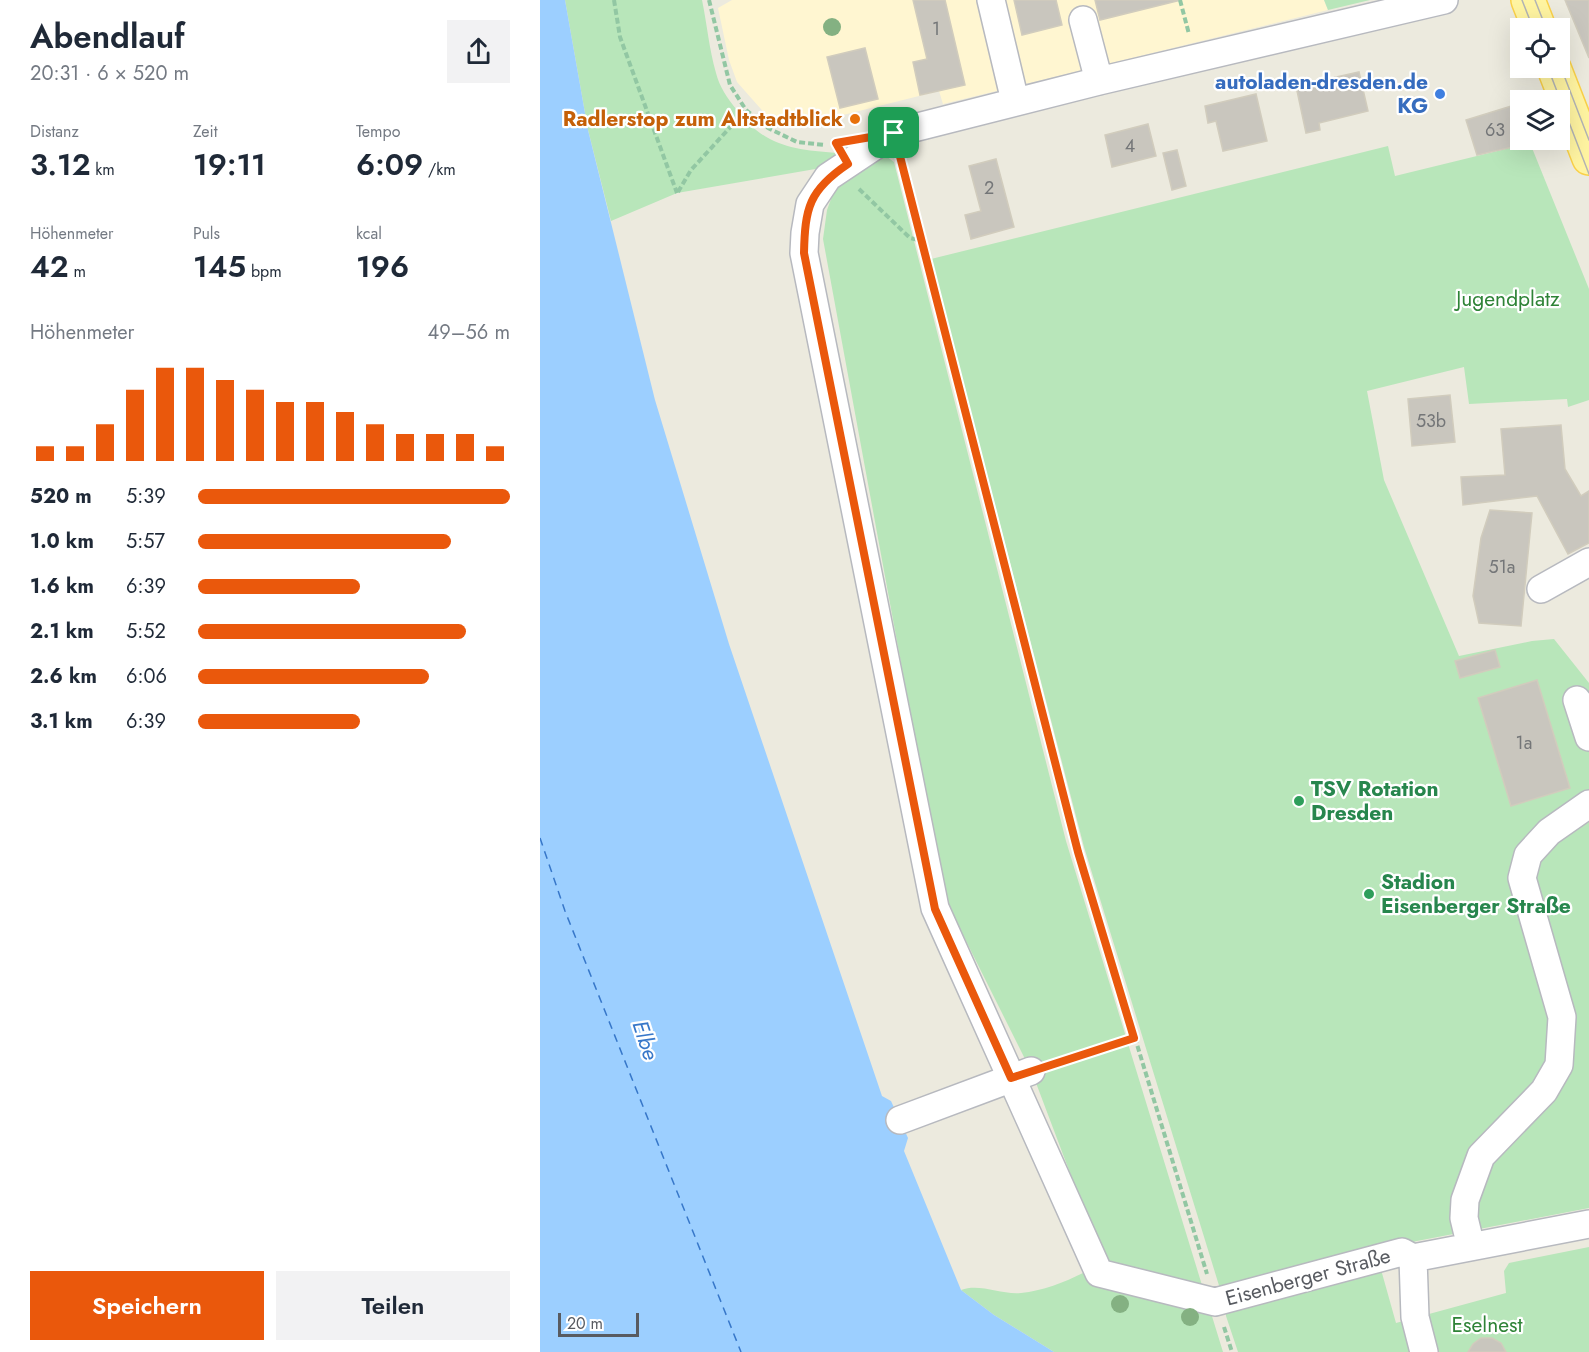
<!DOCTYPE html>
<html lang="de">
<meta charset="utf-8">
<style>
body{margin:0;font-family:Jost,sans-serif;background:#f2f2f3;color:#1f2937;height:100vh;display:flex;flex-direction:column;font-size:22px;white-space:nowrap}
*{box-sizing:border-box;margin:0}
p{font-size:20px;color:#747a83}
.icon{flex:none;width:33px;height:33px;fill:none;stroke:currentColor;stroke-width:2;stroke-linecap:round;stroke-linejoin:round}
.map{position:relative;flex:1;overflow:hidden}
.sheet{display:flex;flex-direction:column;background:#fff;width:540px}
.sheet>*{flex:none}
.fabs{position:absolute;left:970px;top:18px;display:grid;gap:12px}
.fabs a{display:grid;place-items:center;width:60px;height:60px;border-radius:0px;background:#fff;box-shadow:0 6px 24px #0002;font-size:30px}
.scale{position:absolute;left:18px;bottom:15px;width:81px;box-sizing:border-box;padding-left:6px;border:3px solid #585b61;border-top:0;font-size:16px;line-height:21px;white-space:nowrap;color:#585b61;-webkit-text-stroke:4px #fff;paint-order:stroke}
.pin{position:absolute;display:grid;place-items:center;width:51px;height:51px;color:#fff;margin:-26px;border-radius:12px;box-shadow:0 3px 9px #0006}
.round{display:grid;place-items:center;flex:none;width:63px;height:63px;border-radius:0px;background:#f2f2f3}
.overview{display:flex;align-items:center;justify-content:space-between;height:102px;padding:0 30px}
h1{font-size:33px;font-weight:600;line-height:45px}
.figures{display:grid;grid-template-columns:repeat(3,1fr);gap:9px;height:102px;padding:6px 30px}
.figures div{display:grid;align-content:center}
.figures b{font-size:30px;font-weight:600}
.figures small{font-size:16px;font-weight:400}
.figures p{font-size:16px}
.chart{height:168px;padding:12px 30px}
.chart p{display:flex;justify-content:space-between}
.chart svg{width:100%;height:108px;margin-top:6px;stroke:#ea580c;stroke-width:6}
.button{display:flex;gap:12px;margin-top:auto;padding:12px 30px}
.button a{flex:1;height:69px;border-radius:0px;background:#ea580c;color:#fff;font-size:24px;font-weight:600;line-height:69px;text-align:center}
.button a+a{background:#f2f2f3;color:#1f2937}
ul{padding:0 30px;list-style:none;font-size:20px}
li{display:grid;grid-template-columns:96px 72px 1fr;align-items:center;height:45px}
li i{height:15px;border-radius:8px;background:#ea580c}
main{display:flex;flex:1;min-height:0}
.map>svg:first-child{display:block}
.commercial{fill:#fff6d1}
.green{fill:#b8e6ba}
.water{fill:#9ccfff}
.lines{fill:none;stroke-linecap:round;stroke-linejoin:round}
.ferry{stroke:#3777c9;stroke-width:1.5;stroke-dasharray:8 6;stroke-linecap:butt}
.building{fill:#c9c6be;stroke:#d1ccbd;stroke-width:1.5}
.minor-casing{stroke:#b7b9bf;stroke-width:30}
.major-casing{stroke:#fad149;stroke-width:36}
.path{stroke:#92c7a3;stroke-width:4;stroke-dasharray:6 3;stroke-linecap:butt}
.minor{stroke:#fff;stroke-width:27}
.major{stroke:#fff4a1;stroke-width:33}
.tram{stroke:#b3b4b4;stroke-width:1.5}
.tree{fill:#84b182}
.route-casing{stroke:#fff;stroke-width:12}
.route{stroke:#ea580c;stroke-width:8}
.shop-dot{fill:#3f7fe0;stroke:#fff;stroke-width:2}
.food-dot{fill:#e8710a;stroke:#fff;stroke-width:2}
.leisure-dot{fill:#2e9e5b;stroke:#fff;stroke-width:2}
.labels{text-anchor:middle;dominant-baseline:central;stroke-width:4.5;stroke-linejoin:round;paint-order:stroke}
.number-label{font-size:18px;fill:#747678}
.shop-label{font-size:21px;font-weight:bold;fill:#366cbe;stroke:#fff;text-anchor:end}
.food-label{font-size:21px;font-weight:bold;fill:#c56008;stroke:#fff;text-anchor:end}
.park-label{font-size:21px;fill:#2e8336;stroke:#fff}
.leisure-label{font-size:21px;font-weight:bold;fill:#27864d;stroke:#fff;text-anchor:start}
.street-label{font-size:21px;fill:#585b61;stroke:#fff}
.water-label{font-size:22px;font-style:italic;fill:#3777c9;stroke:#fff}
</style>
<main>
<section class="sheet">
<div class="overview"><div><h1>Abendlauf</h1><p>20:31 · 6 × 520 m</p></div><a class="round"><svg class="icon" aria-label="share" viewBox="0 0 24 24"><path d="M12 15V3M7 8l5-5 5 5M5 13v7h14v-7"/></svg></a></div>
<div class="figures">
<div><p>Distanz</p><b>3.12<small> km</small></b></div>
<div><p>Zeit</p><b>19:11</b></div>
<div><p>Tempo</p><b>6:09<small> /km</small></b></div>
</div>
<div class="figures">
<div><p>Höhenmeter</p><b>42<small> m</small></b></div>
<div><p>Puls</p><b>145<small> bpm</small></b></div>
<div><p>kcal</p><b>196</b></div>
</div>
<div class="chart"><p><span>Höhenmeter</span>49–56 m</p>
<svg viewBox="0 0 160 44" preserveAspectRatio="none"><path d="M5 44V38M15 44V38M25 44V29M35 44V15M45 44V6M55 44V6M65 44V11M75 44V15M85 44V20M95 44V20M105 44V24M115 44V29M125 44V33M135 44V33M145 44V33M155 44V38"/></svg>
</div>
<ul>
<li><b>520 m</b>5:39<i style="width:100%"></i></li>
<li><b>1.0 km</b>5:57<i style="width:81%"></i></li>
<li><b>1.6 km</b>6:39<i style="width:52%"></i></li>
<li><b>2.1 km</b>5:52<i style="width:86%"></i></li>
<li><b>2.6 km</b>6:06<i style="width:74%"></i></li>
<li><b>3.1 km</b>6:39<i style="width:52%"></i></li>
</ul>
<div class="button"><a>Speichern</a><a>Teilen</a></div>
</section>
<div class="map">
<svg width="1049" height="1352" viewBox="0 0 1049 1352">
<rect width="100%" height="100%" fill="#eceade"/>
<path class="commercial" d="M192 0H784L788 10 403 104 399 91 295 117H228L197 82 189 60 178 8Z"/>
<path class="green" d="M25 0H162C167 24 169 49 176 73 179 86 188 99 196 109 224 146 253 150 297 153L281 168 137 193 71 221 48 130Z
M784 0H830L788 10Z
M990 143 1049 289V400L1028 407 1027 399 929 404 924 367 827 391 844 480 919 656 992 641 1014 639 1049 683V1208L877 1241 681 1292 544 847 391 259 848 146 855 176Z
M339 151 354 162 526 841 665 1295 575 1271 561 1255 493 1075 404 897 283 239 287 210 295 188Z
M1049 1247V1352H698L686 1316V1309L840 1266 856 1323 966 1293 964 1271 969 1263Z
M543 1273 576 1287 671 1313 683 1352H514L454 1315 421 1290C440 1283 461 1295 481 1293 502 1291 525 1282 543 1273Z"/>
<path class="water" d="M0 0H25L48 130 115 400 189 644 342 1096 351 1101 368 1138 364 1151 421 1290 454 1315 514 1352H0Z"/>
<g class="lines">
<path class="ferry" d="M0 838 25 911 201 1352"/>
</g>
<path class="building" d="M373 0H405L425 85 380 95 373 62 387 59Z
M474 0H516L522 25 482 35Z
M555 0H641L560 20Z
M1025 0H1049V58Z
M325 48 338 99 300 108 287 57Z
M819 72 828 111 779 123 780 130 766 133 756 86Z
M716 94 727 141 683 151 676 121 668 123 665 106Z
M978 104 981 115V140H988L990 143 937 155 926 120Z
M608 124 616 156 572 167 565 135Z
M637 150 646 186 632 190 623 153Z
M456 159 474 227 431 239 425 215 441 211 429 166Z
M910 395 915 442 872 446 868 399Z
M1021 425 1025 469 1041 496 1049 491V543L1028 554 997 496 923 505 921 477 965 475 961 429Z
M950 510 992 513 981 626 939 623 933 596 941 538Z
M955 650 960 667 920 678 915 661Z
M997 680 1030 788 971 806 938 698Z
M941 1338H952L961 1343 966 1352H928L933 1344Z"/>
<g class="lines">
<g class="minor-casing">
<path id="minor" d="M451 0 475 101
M904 0 559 81 354 133 288 177 270 204 265 233 264 253 395 908 559 1273 675 1302 862 1252 873 1258 1049 1224
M543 20 559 81
M1001 589 1049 562
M1037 700 1049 737
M360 1120 491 1071
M931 1247 924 1218 925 1200 941 1156 1004 1091 1019 1065 1022 1017 982 878 988 855 1009 832 1049 804
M873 1258 875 1317 884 1352"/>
</g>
<g class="major-casing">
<path id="major" d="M988 0 999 28
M1014 68 1049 158"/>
</g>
<path class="path" d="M74 0 80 37 137 193
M169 0 190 85 206 110 228 128 257 142 285 145
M640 0 649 34
M361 159 538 851 667 1274
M319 189 370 238 382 241
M138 192 151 170 206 110
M515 1063 594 1038
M684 1327 692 1352"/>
<use href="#minor" class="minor"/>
<use href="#major" class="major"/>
<path class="tram" d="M982 0 993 28
M995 0 1006 28
M1020 65 1049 140
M1008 68 1049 174"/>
</g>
<g class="tree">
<circle cx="292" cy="27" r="9"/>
<circle cx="580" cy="1304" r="9"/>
<circle cx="650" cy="1317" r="9"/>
</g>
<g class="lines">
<g class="route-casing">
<path id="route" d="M354 133 538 852 594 1038 471 1078 395 909 264 253C265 208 269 190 308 164L296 143Z"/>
</g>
<use href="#route" class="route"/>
</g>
<circle class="shop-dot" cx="900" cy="94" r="6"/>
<circle class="food-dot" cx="315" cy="119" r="6"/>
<g class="leisure-dot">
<circle cx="759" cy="801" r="6"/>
<circle cx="829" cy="894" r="6"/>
</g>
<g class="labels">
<g class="number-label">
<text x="396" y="29">1</text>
<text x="955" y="130">63</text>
<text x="590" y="146">4</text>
<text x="449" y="188">2</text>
<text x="891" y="421">53b</text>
<text x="962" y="567">51a</text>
<text x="984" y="743">1a</text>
</g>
<g class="shop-label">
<text x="888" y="82">autoladen-dresden.de<tspan x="888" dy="24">KG</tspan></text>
</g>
<g class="food-label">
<text x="303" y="119">Radlerstop zum Altstadtblick</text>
</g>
<g class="park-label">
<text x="968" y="299">Jugendplatz</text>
<text x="947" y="1325">Eselnest</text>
</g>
<g class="leisure-label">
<text x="771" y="789">TSV Rotation<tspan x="771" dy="24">Dresden</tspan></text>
<text x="841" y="882">Stadion<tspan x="841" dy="24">Eisenberger Straße</tspan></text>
</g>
<g class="street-label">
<text transform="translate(768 1277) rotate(-15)">Eisenberger Straße</text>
</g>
<g class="water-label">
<text transform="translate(106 1040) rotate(72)">Elbe</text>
</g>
</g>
</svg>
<div class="fabs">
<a><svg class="icon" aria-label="locate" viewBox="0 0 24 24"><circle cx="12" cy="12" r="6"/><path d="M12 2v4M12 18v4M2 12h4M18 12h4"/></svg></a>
<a><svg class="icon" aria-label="layers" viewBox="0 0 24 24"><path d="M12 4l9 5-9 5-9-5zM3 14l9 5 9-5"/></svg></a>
</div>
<div class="scale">20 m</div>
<div class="pin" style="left:354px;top:133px;background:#1e9e55"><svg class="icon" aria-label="arrive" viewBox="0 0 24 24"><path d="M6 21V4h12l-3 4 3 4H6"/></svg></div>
</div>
</main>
